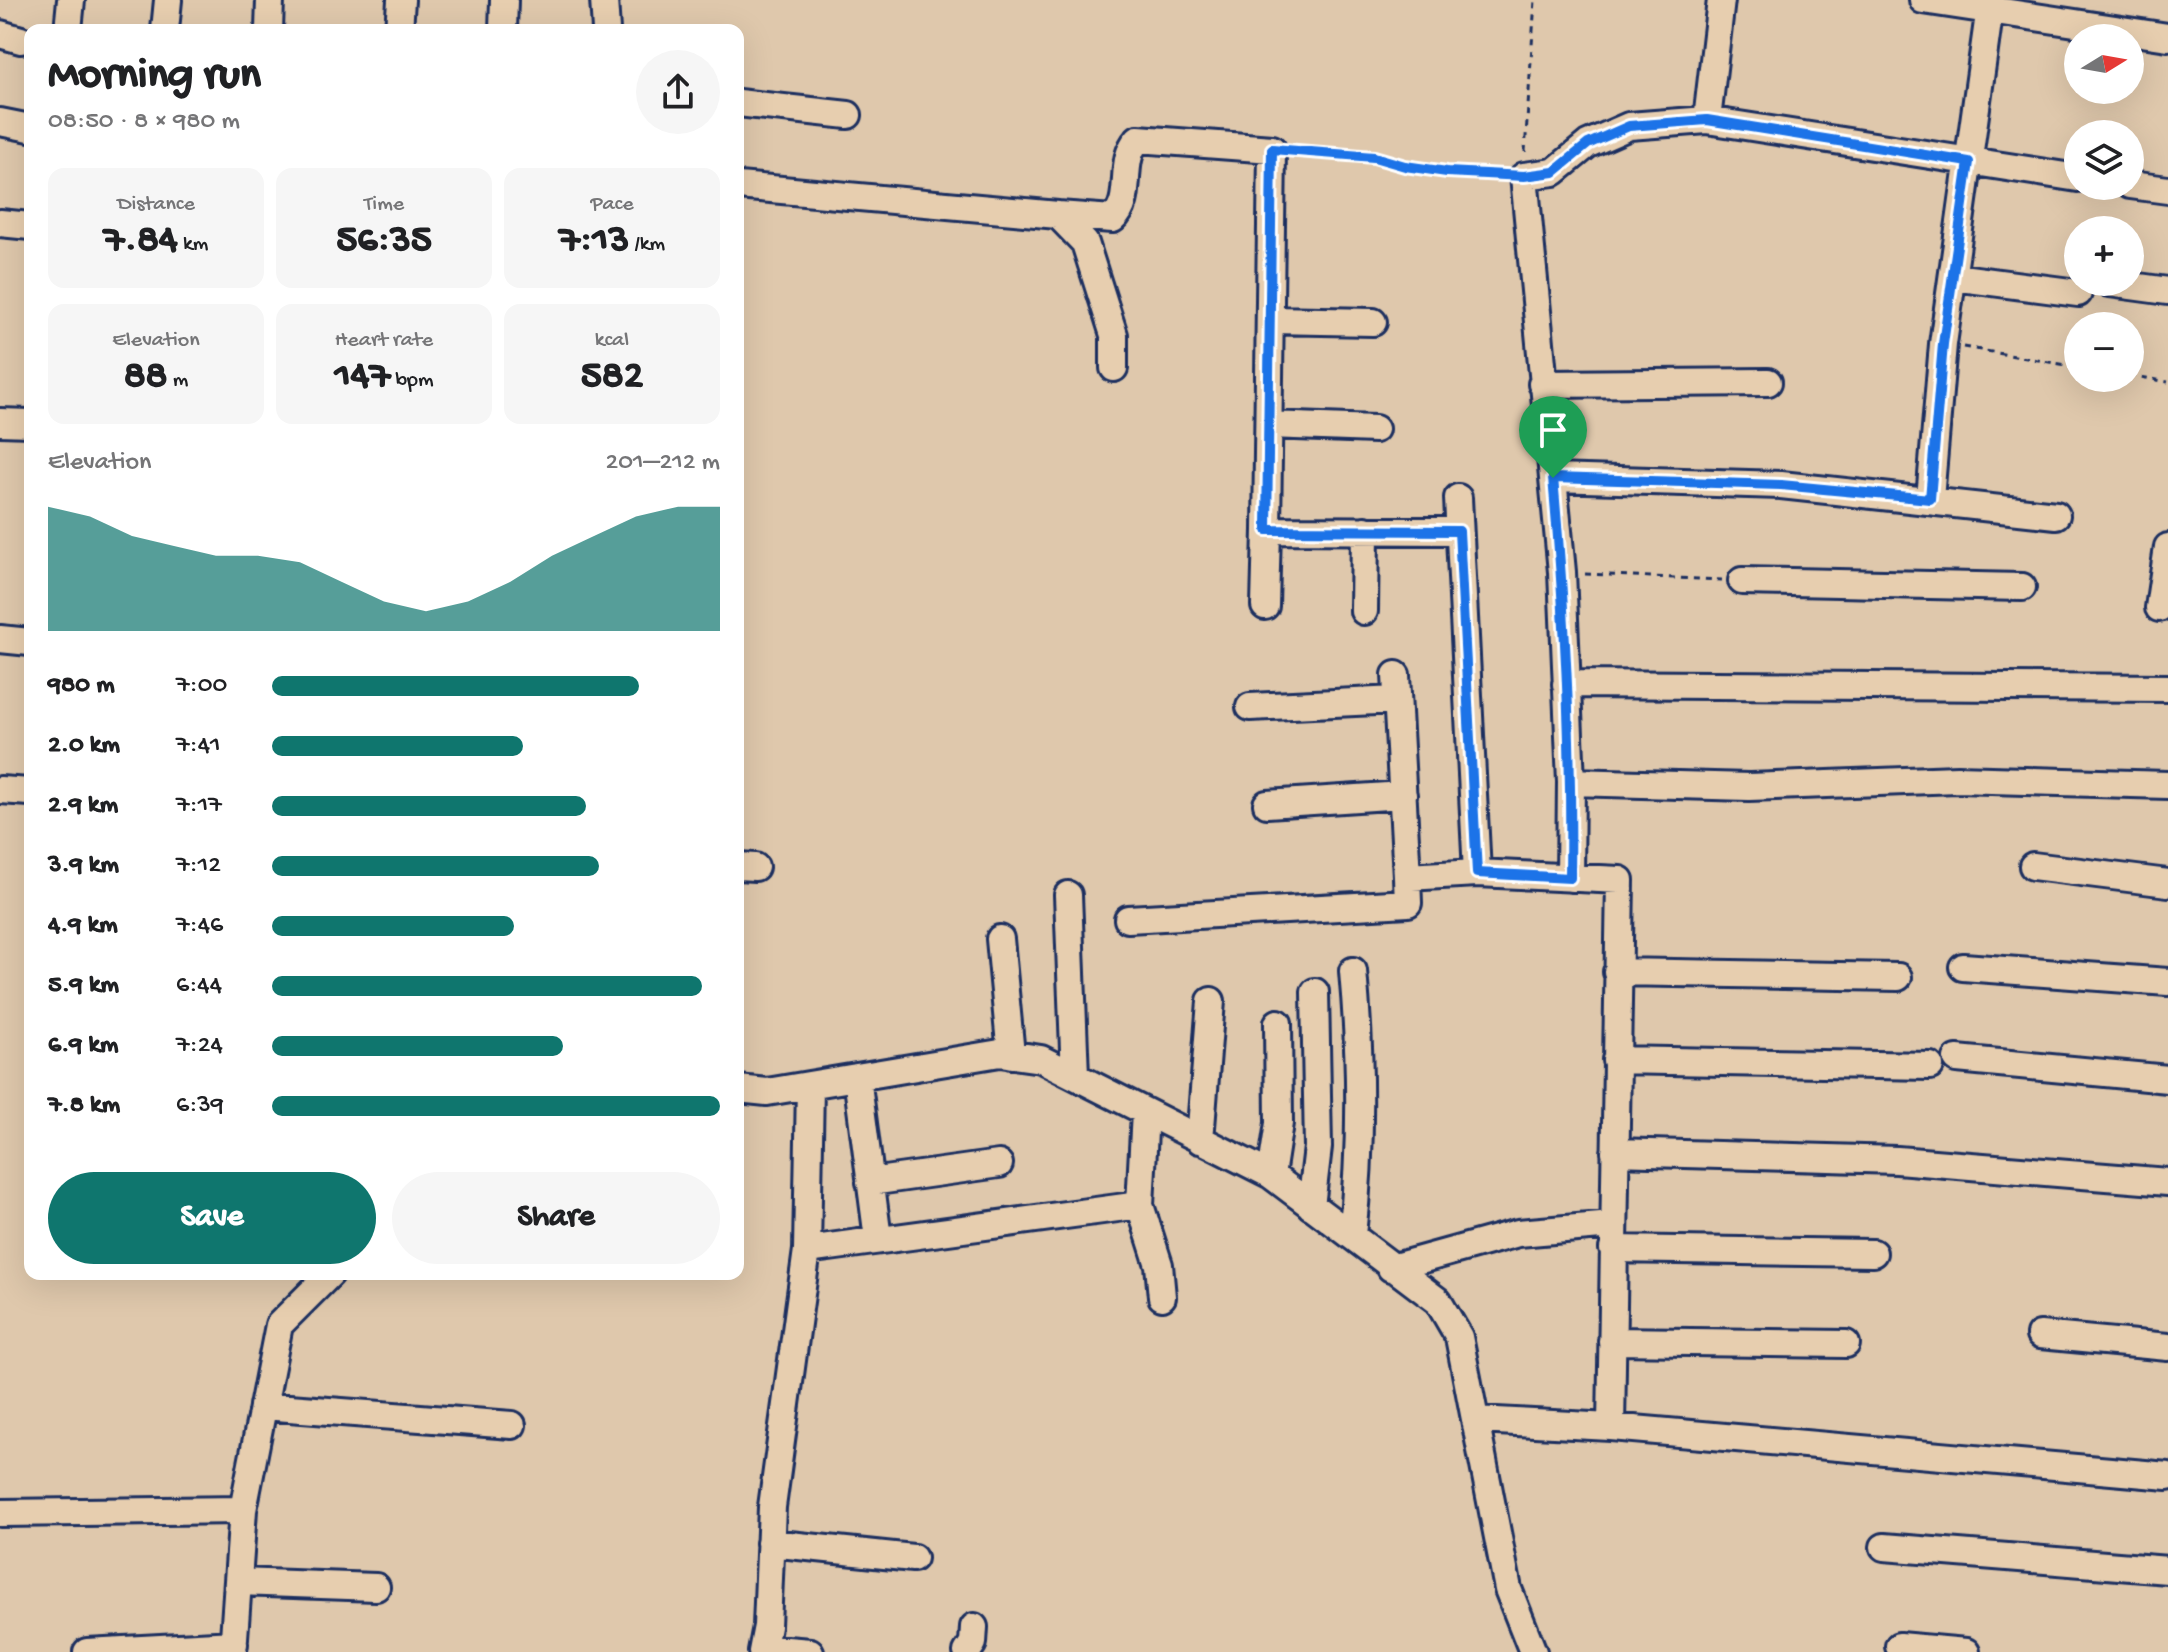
<!DOCTYPE html>
<meta charset="utf-8">
<style>
body{margin:0;font-family:"Gochi Hand",sans-serif;background:#f6f6f6;color:#202124;height:100vh;display:flex;flex-direction:column;font-size:30px;white-space:nowrap}
*{box-sizing:border-box;margin:0}
p{font-size:26px;color:#757577}
.icon{flex:none;width:44px;height:44px;fill:none;stroke:currentColor;stroke-width:2;stroke-linecap:round;stroke-linejoin:round}
.map{position:relative;flex:1;overflow:hidden}
.drawer{position:absolute;left:24px;top:24px;width:720px;height:1256px;display:flex;flex-direction:column;background:#fff;border-radius:16px;box-shadow:0 8px 32px #0002}
.drawer>*{flex:none}
.needle{width:52px;rotate:79deg}
.fabs{position:absolute;left:2064px;top:24px;display:grid;gap:16px}
.fabs a{display:grid;place-items:center;width:80px;height:80px;border-radius:50%;background:#fff;box-shadow:0 8px 32px #0002;font-size:40px}
.pin{position:absolute;display:grid;place-items:center;width:68px;height:68px;color:#fff;margin:-82px -34px;border-radius:50% 50% 50% 0;rotate:-45deg;box-shadow:0 0 8px #0007}
.pin .icon{rotate:45deg}
.round{display:grid;place-items:center;flex:none;width:84px;height:84px;border-radius:42px;background:#f6f6f6}
.head{display:flex;align-items:center;justify-content:space-between;height:136px;padding:0 24px}
h1{font-size:44px;font-weight:700;line-height:60px}
.metrics{display:grid;grid-template-columns:repeat(3,1fr);gap:12px;height:136px;padding:8px 24px}
.metrics div{display:grid;align-content:center;border-radius:16px;background:#f6f6f6;text-align:center}
.metrics b{font-size:40px;font-weight:700}
.metrics small{font-size:22px;font-weight:400}
.metrics p{font-size:22px}
.chart{height:224px;padding:16px 24px}
.chart p{display:flex;justify-content:space-between}
.chart svg{width:100%;height:144px;margin-top:8px;fill:#0f766e;opacity:.7}
.primary-button{display:flex;gap:16px;margin-top:auto;padding:16px 24px}
.primary-button a{flex:1;height:92px;border-radius:48px;background:#0f766e;color:#fff;font-size:32px;font-weight:700;line-height:92px;text-align:center}
.primary-button a+a{background:#f6f6f6;color:#202124}
ul{padding:0 24px;list-style:none;font-size:26px}
li{display:grid;grid-template-columns:128px 96px 1fr;align-items:center;height:60px}
li i{height:20px;border-radius:10px;background:#0f766e}
.map>svg:first-child{display:block}
.lines{fill:none;stroke-linecap:round;stroke-linejoin:round}
.minor-casing{stroke:#1b2f5e;stroke-width:32}
.path{stroke:#1b2f5e;stroke-width:3;stroke-dasharray:6 6;stroke-linecap:butt}
.minor{stroke:#e7ceaf;stroke-width:26}
.route-casing{stroke:#fff;stroke-width:16}
.route{stroke:#1a73e8;stroke-width:10}
</style>
<div class="map">
<svg width="2168" height="1652" viewBox="0 0 2168 1652">
<rect width="100%" height="100%" fill="#dfc8ac"/>
<filter id="ink" filterUnits="userSpaceOnUse"><feTurbulence type="fractalNoise" baseFrequency=".0125" numOctaves="2"/><feDisplacementMap in="SourceGraphic" scale="16" xChannelSelector="R" yChannelSelector="G"/><feConvolveMatrix kernelMatrix="1 2 1 2 8 2 1 2 1" color-interpolation-filters="sRGB"/></filter>
<g filter="url(#ink)">
<g class="lines">
<g class="minor-casing">
<path id="minor" d="M604 0 606 30
M1923 0 2168 37
M68 30 71 0
M165 30 168 0
M269 30 270 0
M399 30 401 0
M503 30 504 0
M0 34 21 40
M738 103 848 115
M1707 120 1721 0
M0 122 30 128
M2078 178 1707 120 1629 126 1588 144 1554 172 1524 176 1562 572 1571 782 1749 787 1957 779 2168 785
M2130 185 2168 190
M738 186 1058 215 1085 243 1114 335V368
M1058 215 1113 219C1135 199 1117 162 1138 139L1272 149 1267 530 1459 531
M0 223 30 226
M1953 277 2078 293
M2109 283 2168 291
M1271 320 1373 322
M1542 384 1768 382
M0 422 30 423
M1269 425 1375 429
M1553 478 1781 485 2056 515
M1458 498 1477 873 1620 880 1611 1427
M1930 499 1943 344 1991 0
M1742 581 2022 587
M1265 606 1267 530
M2159 608 2168 547
M1364 611 1365 530
M0 639 30 642
M1396 675 1407 877 1477 873
M1566 684 2168 688
M1250 707 1397 700
M0 790 30 792
M1267 804 1403 795
M738 866 755 867
M2033 866 2168 883
M1570 878 1571 782
M1068 895 1075 1076
M1128 919 1408 903 1407 877
M1000 939 1011 1055
M1963 967 2168 982
M1617 972 1898 977
M1957 1059 2168 1079
M1616 1060 1930 1066
M857 1077 878 1239
M738 1089 767 1092 1000 1053 1041 1059 1271 1175 1438 1301 1459 1337 1508 1589 1533 1652
M1200 1140 1211 1001
M1615 1152 1897 1160 2168 1182
M1271 1175 1279 1123 1278 1023
M870 1182 999 1164
M1140 1205 1159 1265 1162 1297
M1311 1206 1318 1147 1315 992
M1352 1235C1362 1147 1361 1059 1353 971
M1613 1249 1873 1253
M807 1250 1140 1205 1145 1112
M1391 1268 1518 1233 1613 1225
M2040 1335 2168 1347
M1612 1341 1846 1344
M263 1406 512 1425
M1477 1420 1611 1427 2168 1476
M0 1513 243 1510
M770 1543 913 1558
M1884 1547 2168 1570
M238 1582 376 1587
M1899 1646 1966 1652
M763 1648 810 1652
M87 1652 234 1644
M233 1652 243 1510 279 1325 330 1274
M762 1652 767 1626 772 1507 807 1250 810 1085
M967 1652 973 1643 974 1627"/>
</g>
<path class="path" d="M1294 151 1374 157 1405 166 1447 172 1500 174
M1525 152 1535 0
M1963 347 2078 367
M2130 375 2168 382
M1585 574 1722 580"/>
<use href="#minor" class="minor"/>
</g>
</g>
<g class="lines" filter="url(#ink)">
<g class="route-casing">
<path id="route" d="M1707 120 1969 162 1943 344 1930 499 1781 485 1553 478C1565 611 1572 745 1570 878L1477 873 1459 531 1267 530 1272 149 1374 157 1405 166 1447 172 1524 176 1554 172 1588 144 1629 126Z"/>
</g>
<use href="#route" class="route"/>
</g>
</svg>
<div class="fabs">
<a><svg class="needle" viewBox="-14 -14 28 28"><path d="M0-13l5 13h-10z" fill="#e53935"/><path d="M0 13l5-13h-10z" fill="#757577"/></svg></a>
<a><svg class="icon" aria-label="layers" viewBox="0 0 24 24"><path d="M12 4l9 5-9 5-9-5zM3 14l9 5 9-5"/></svg></a>
<a>+</a>
<a>−</a>
</div>
<div class="pin" style="left:1553px;top:478px;background:#1e9e55"><svg class="icon" aria-label="arrive" viewBox="0 0 24 24"><path d="M6 21V4h12l-3 4 3 4H6"/></svg></div>
<section class="drawer">
<div class="head"><div><h1>Morning run</h1><p>08:50 · 8 × 980 m</p></div><a class="round"><svg class="icon" aria-label="share" viewBox="0 0 24 24"><path d="M12 15V3M7 8l5-5 5 5M5 13v7h14v-7"/></svg></a></div>
<div class="metrics">
<div><p>Distance</p><b>7.84<small> km</small></b></div>
<div><p>Time</p><b>56:35</b></div>
<div><p>Pace</p><b>7:13<small> /km</small></b></div>
</div>
<div class="metrics">
<div><p>Elevation</p><b>88<small> m</small></b></div>
<div><p>Heart rate</p><b>147<small> bpm</small></b></div>
<div><p>kcal</p><b>582</b></div>
</div>
<div class="chart"><p><span>Elevation</span>201–212 m</p>
<svg viewBox="0 0 160 44" preserveAspectRatio="none"><path d="M0 44V6L10 9L20 15L30 18L40 21L50 21L60 23L70 29L80 35L90 38L100 35L110 29L120 21L130 15L140 9L150 6L160 6V44z"/></svg>
</div>
<ul>
<li><b>980 m</b>7:00<i style="width:82%"></i></li>
<li><b>2.0 km</b>7:41<i style="width:56%"></i></li>
<li><b>2.9 km</b>7:17<i style="width:70%"></i></li>
<li><b>3.9 km</b>7:12<i style="width:73%"></i></li>
<li><b>4.9 km</b>7:46<i style="width:54%"></i></li>
<li><b>5.9 km</b>6:44<i style="width:96%"></i></li>
<li><b>6.9 km</b>7:24<i style="width:65%"></i></li>
<li><b>7.8 km</b>6:39<i style="width:100%"></i></li>
</ul>
<div class="primary-button"><a>Save</a><a>Share</a></div>
</section>
</div>
